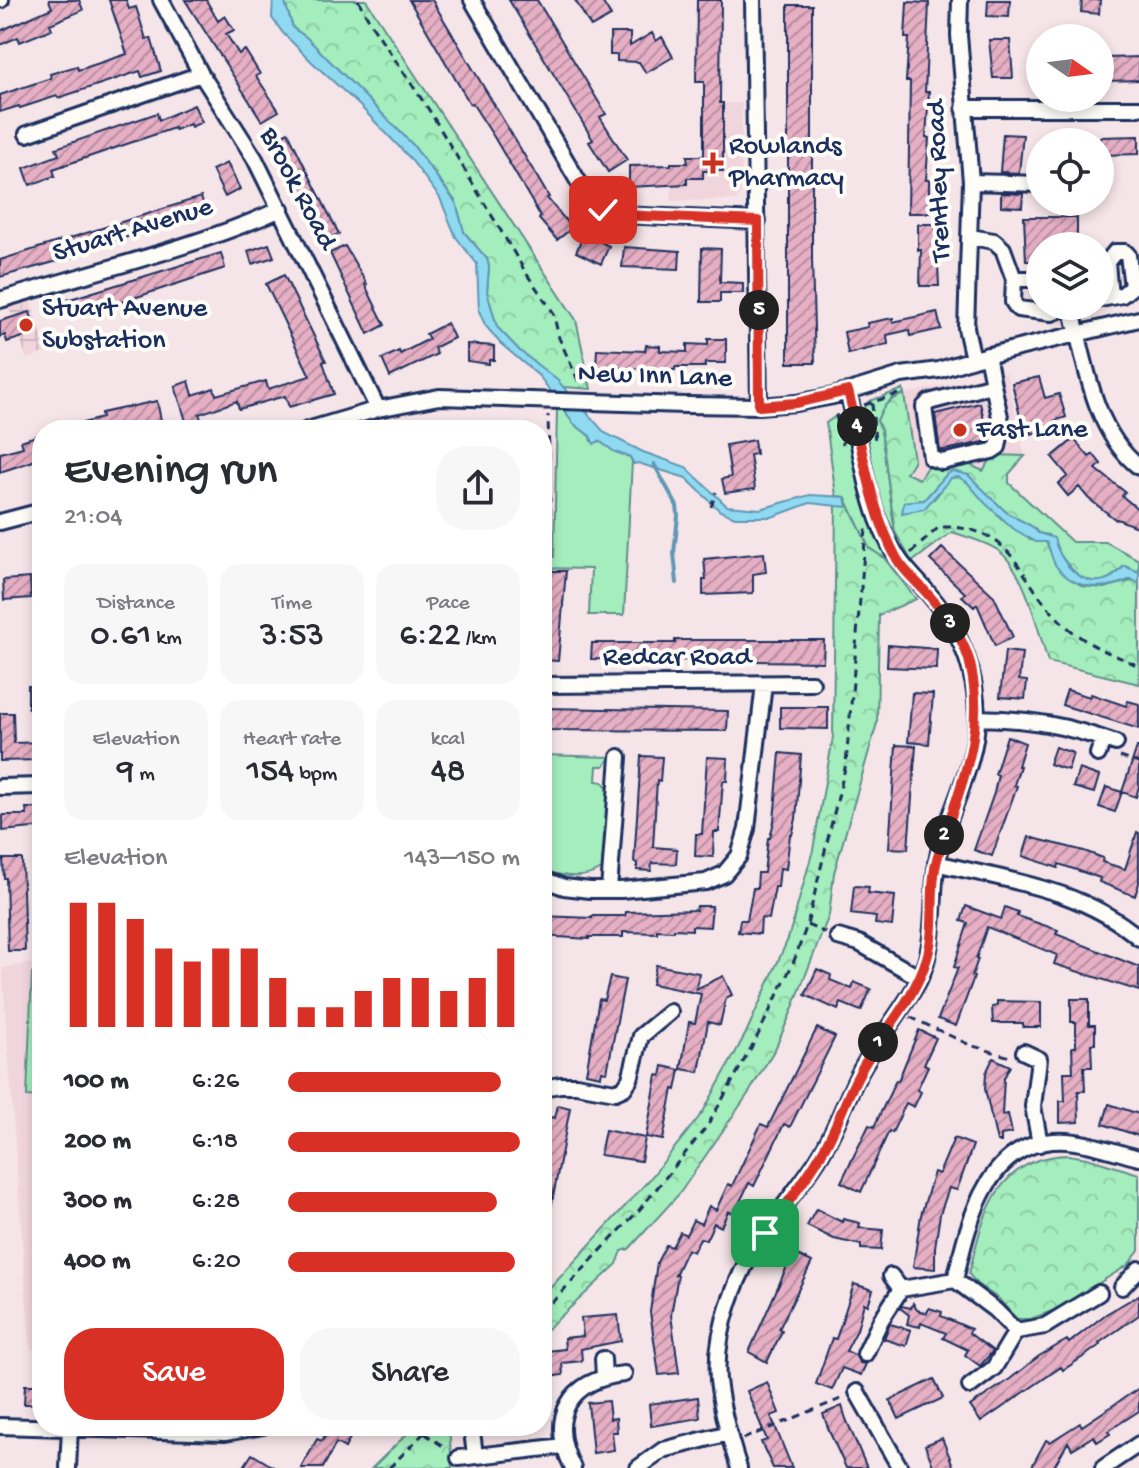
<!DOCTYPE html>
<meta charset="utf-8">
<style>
body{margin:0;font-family:"Gochi Hand",sans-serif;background:#f7f7f7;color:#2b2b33;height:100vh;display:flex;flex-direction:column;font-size:30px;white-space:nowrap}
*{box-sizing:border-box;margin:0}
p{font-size:26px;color:#7c7c81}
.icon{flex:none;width:44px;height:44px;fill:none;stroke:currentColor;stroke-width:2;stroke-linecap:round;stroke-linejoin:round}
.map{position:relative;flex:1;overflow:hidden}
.panel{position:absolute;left:32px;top:420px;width:520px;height:1016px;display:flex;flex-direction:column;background:#fff;border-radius:32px;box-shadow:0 4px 12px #0003}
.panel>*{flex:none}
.needle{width:52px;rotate:104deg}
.buttons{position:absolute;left:1026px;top:24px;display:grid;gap:16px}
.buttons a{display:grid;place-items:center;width:88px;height:88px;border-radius:50%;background:#fff;box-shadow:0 4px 12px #0003;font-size:40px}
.pin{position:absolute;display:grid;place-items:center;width:68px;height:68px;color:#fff;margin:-34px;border-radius:16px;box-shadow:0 4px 12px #0006}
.km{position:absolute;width:40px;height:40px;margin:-20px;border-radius:50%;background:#222;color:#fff;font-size:22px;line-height:40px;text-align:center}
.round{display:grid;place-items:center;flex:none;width:84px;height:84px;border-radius:32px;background:#f7f7f7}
.head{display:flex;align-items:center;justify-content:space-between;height:136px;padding:0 32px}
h1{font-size:44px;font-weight:600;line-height:60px}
.figures{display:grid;grid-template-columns:repeat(3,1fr);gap:12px;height:136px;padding:8px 32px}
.figures div{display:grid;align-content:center;border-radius:20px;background:#f7f7f7;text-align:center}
.figures b{font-size:34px;font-weight:600}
.figures small{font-size:22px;font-weight:400}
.figures p{font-size:22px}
.chart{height:224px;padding:16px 32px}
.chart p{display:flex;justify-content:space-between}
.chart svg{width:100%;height:144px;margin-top:8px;stroke:#d93025;stroke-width:6}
.cta{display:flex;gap:16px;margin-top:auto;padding:16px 32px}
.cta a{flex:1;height:92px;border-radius:32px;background:#d93025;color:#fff;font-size:32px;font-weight:600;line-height:92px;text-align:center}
.cta a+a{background:#f7f7f7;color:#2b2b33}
ul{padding:0 32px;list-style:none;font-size:26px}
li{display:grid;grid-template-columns:128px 96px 1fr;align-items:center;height:60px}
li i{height:20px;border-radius:10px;background:#d93025}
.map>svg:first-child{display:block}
.built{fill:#f1d5dd}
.industrial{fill:url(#industrial-grid)}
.grass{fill:#a4edbc;stroke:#608e8d;stroke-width:2}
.forest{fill:url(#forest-crowns);stroke:#608e8d;stroke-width:2}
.water{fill:#90daf1;stroke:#6196b6;stroke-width:2}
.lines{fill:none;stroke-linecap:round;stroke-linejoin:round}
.stream{stroke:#6196b6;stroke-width:4}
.building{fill:url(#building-hatch);stroke:#1b2f5e;stroke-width:2}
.minor-casing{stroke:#1b2f5e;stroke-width:20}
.path{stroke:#1b2f5e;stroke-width:3;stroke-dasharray:8 6;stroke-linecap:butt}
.minor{stroke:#fdfcf7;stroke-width:14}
.route-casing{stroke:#fff;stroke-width:16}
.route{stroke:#d93025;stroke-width:10}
.poi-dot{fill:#c8321e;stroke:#fdfcf7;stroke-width:3}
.labels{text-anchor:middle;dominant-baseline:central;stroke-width:8;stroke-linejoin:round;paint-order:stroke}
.poi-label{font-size:28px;fill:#1b2f5e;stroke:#fdfcf7;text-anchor:start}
.street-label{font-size:28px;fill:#1b2f5e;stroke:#fdfcf7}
</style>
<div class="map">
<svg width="1139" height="1468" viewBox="0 0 1139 1468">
<defs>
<pattern id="industrial-grid" width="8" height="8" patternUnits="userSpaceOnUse" patternTransform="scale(2)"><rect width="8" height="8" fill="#f1d5dd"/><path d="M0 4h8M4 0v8" fill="none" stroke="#ceb7c0"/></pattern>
<pattern id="forest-crowns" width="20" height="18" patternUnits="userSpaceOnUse" patternTransform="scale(2)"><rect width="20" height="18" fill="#a4edbc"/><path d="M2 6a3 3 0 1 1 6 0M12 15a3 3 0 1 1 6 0" fill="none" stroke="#8dcca4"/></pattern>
<pattern id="building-hatch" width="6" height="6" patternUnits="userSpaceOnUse" patternTransform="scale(2)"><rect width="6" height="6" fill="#e6afc4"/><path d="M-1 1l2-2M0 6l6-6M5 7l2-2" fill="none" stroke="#ba8fa2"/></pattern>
</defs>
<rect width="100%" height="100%" fill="#f6e5e8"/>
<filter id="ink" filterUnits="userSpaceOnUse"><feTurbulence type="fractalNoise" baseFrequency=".0125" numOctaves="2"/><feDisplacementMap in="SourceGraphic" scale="16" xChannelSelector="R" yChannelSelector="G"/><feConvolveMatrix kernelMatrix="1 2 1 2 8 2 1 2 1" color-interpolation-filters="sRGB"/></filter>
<g filter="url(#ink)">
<path class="built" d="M704 103H742L741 194 736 200 671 201 672 184 688 163 687 156 704 155Z
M1006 372 1025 456 994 455 984 471 920 479 906 474 914 460 904 394Z
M42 961V1355L30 1348 2 968Z"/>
<path class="industrial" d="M30 300 47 352 27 359 9 308Z"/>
<path class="grass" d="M903 389 904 394 891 399 877 420 881 430 895 532C876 506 871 454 864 422V408L869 401Z
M557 409 563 410 574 424 590 436 591 441C604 440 618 453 630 457L632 461 624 615H589L591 569 542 568V557H554Z
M836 416 846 420 885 559 869 548 845 497 836 496 826 423Z
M542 755 611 757 604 766H597L596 781 603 782 609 789 602 869C581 881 564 876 542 870Z
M32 973H42V1097L27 1096Z"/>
<path class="forest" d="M284 0H366L576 320 591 389 563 387 520 351 497 327 487 292 489 267 487 259 464 232 456 202 412 144 306 37 293 28Z
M904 394 914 460 906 473 919 479 927 467 968 464 983 471 994 455 1025 456 1009 474V483L1072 542H1106L1139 560V572L1124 566C1090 604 1065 565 1048 535L1038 533 1033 527 1007 513 968 475 947 474 924 500 904 502 903 512 934 499 951 478C957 477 958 476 963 479 975 485 993 512 1005 522 1013 529 1024 532 1031 540L1046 542 1058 568 1082 586 1104 588 1134 580 1139 584V684L1048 662C1038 630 1026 572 999 551 987 542 967 537 952 532L912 562 895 532 881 430 877 421C883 405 888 400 904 394Z
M845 497 869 548 884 558 916 599 879 615 877 723 834 873 829 915 790 1015 776 1047 750 1091 680 1193 629 1249 622 1251 617 1264 542 1334V1297L649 1180 703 1112 746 1033 788 939 813 850 833 737 836 506H847Z
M1068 1155 1087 1158 1139 1174V1251L1128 1265 1057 1309 1031 1319H1016L999 1299 977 1284 969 1274C983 1215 996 1157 1068 1155Z
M415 1426H449L452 1468H372Z"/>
<path class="water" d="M273 0H284L293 28 306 37 412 144 456 203 464 232 487 259 489 267 487 292 497 327 520 351 557 380 605 433 643 452 686 467 727 506 760 509 810 495 845 497 847 507 810 503 772 517H735L720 511 686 478 638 463 634 464 630 457 615 452 599 441 594 444 590 436 574 424 540 377 500 343 485 325 479 311 477 264 456 237 440 198 409 157 359 105 313 63 283 33 272 18Z
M953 471 968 475 1007 513 1033 527 1038 533 1054 538C1062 571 1096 600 1124 566L1139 572V584L1131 579C1105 591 1075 591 1056 566 1051 559 1051 549 1046 542H1036L1014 529 985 503 967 482 958 477 951 478 924 509 902 513 904 502 924 500 947 474Z"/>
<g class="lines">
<path class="stream" d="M654 464 677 506 678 516 674 553 677 583"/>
</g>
<path class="building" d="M49 0H79L83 10 50 24 52 29 20 42 18 37 0 45V31L52 8Z
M109 0H126L129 9 136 7 146 39 151 38 161 71 142 77 140 71 58 98 57 96 20 108 19 106 0 112V95L51 78 50 74 77 66 78 70 127 54Z
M185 0H206L218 21 225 16 234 30 226 34 239 54 245 50 260 74 256 76 279 111 262 121Z
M409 0H432L549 197 547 198 572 228 557 240 539 219 541 217 494 137 472 103 470 104Z
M509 0H537L606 114 600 117 627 160 608 172 589 142 593 140Z
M575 0H601L611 16 591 27Z
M697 0H721L720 103H723V171H703V178H687V184L629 187V166L671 165V163H688L687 156H704V82H696Z
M988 0H1010L1009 17 987 16Z
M1082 0H1100L1099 14 1081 12Z
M907 2 929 3 925 92H929L926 137 929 138 926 180H929V213H908L910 81H906L909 38H905Z
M788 5H812V259L815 363H788Z
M610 33H630V46L652 33 656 41 662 37 673 57 646 73 639 62 617 61V55H610Z
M989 40H1010L1013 78H993Z
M1139 57V80L1107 81 1106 58Z
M194 105 202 122 191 127 190 124 175 130 174 128 53 169 55 176 30 185 24 168 59 155 56 148 157 113 159 120Z
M288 132 303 163 339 234 323 240 288 171 273 140Z
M1003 134 1023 135 1019 173 1000 172Z
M1139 136V154L1100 155V137Z
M227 163 240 189 225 197 212 170Z
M1001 193 1023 194 1022 207 1001 206Z
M201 197 206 214 173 222 75 254 76 256 0 277V260Z
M1024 217H1077V246H1040V261H1026Z
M918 224H936L939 286H920L921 250H918Z
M584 234 609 246 601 264 576 252Z
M269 244 274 257 252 264 248 251Z
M345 246 367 284 365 285 385 325 368 334 330 253Z
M624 247 680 251 679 269 622 267Z
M702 248 721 249 720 282 743 283V293H720V302H701Z
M221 253 225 268 73 318 67 300Z
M284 275 326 361 323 362 334 394 289 407 285 396 239 409 237 401 199 414 201 419 187 424 175 386 189 381 193 395 214 388 216 395 266 381 268 389 310 376 266 284Z
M30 312 36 333 7 342 5 335 0 337V321Z
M937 312 941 329 910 336 909 330 887 335 888 344 848 354 844 332 868 327 867 323 893 318V322Z
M447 323 454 338 434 348 437 354 390 377 382 359 399 351 400 354 429 339 426 334Z
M708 339H726V363H705V367H675V370L596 367 597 349 645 351 646 345 660 346V351L687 352V344L708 345Z
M467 344 494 346V360H489V364L467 361Z
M1039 377 1045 398 1059 394 1066 417 1054 421 1056 426 1031 434 1030 431 1024 433 1012 383Z
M157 401 163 430H72L71 426 102 418 101 413Z
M980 403 989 441 940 451 935 414Z
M36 436 42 458 0 472V453L23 447 21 441Z
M1074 439 1089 457 1093 454 1101 464 1096 469 1125 492 1122 496 1139 510V528L1117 519 1116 520 1088 498 1079 487 1068 496 1058 484 1068 476 1052 457Z
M754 440 756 454 750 455 755 489 725 493 722 479 731 477 726 445Z
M942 548 994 596 1013 637 995 646 977 604 974 607 962 596 965 593 930 560Z
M764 553 766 572 753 574V593L703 595V580H706L704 559Z
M547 571H566L558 661 542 660V575H547Z
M30 578 31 598 4 600 3 580Z
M675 640H824L823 662 591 659 592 643H675Z
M888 645 937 649 936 669 887 667Z
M1005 651 1022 653 1019 680 1027 681 1025 699 1000 697Z
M28 686 42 687V708H28Z
M1067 690 1090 697 1091 694 1126 706 1128 701 1139 704V729L1062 705Z
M912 693 933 694 929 744 908 742Z
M780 707H828V729L780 728Z
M543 708 728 711 727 731 542 730Z
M0 713H13L14 743 42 742V755L37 756V760L0 761Z
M1007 736 1025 743 1018 766H1020L1014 785 1017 786 992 856 974 850 994 793 998 775 995 774Z
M896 745 916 746 908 849 889 848Z
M1055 747 1073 753 1068 770 1049 764Z
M1137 747H1139V786L1136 797 1122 792Z
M780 753 801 755 796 819 792 835H790L786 869 780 868 778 887H775L769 919 761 918 760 934 738 932 740 920H747L753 888H757L758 873H764L768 838H770L774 821Z
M641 756 662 757 660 781 657 780 653 847 677 849 676 864 652 863 651 871 637 870V863L634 862Z
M707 757 728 758 727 781H723L719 832H714L713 857 695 856 696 834H702Z
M1079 769 1099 776 1094 793 1073 787Z
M1106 787 1122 792 1115 812 1099 807Z
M26 808H42V827L3 831V815H27Z
M1137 832 1139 833V883L1135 896 1099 882 1100 878 1059 864 1058 868 1023 856 1029 837 1084 851 1103 858 1102 862 1125 869Z
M3 859H22L25 951H8L6 878H4Z
M854 886 869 887 868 893 895 896 892 926 875 924 876 917 851 914Z
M697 906H712L710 927 692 926V930L674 929V931L657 930V933L623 932V937H589V939L542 936V916L592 918V916H625L626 912 696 910Z
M966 906 1001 919 1005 907 1018 912 1017 916 1058 930 1056 934 1139 967V991L1054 964 1057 955 987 927 976 959H978L972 976 974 977 956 1026 938 1019 958 968 954 967 968 923 961 921Z
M656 965 699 973 696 989 723 976 732 995 726 998 720 1025 708 1022 699 1072 681 1069 689 1022 695 1023 701 994 652 984Z
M817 969 831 975 830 980 852 989 854 982 871 989 861 1011 841 1003 838 1010 805 995Z
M610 977 625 980 607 1072 602 1071 601 1076 586 1073 599 999 604 1000Z
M1071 999H1089V1025H1095V1044H1091L1092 1067H1084L1085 1091H1078L1079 1122 1060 1123V1101H1065L1064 1072H1073L1072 1047H1076V1022H1071Z
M997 1001 1041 1002V1027H1023V1023H993L992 1007 997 1006Z
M817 1028 835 1037 790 1127 784 1124 754 1186 749 1183 734 1214 728 1211 721 1227 714 1223 706 1240 700 1238 693 1252 687 1249 675 1275H678L671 1315 679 1373 659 1375 650 1312 657 1262 666 1245 672 1247 680 1232 686 1235 693 1220 701 1224 709 1206 716 1210 728 1184 732 1186 761 1124 768 1127Z
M919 1030 936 1038 924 1064 928 1066 917 1090 921 1092 914 1107 906 1103 892 1133 889 1131 861 1192 841 1182 869 1125 874 1127 896 1080 898 1081Z
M993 1058 1010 1066 1004 1078 1002 1115 1008 1114 1012 1133 1001 1135V1142H997L985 1089 986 1073Z
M663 1066 680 1070 676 1090 673 1089 663 1140 646 1137 657 1075 661 1076Z
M1109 1104 1139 1114V1136L1103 1124Z
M558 1105 570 1108 547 1229H542V1153L550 1117 555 1118Z
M605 1130 645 1138 641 1161 600 1155Z
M954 1138 973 1145 957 1190 949 1188 940 1214 935 1247V1269L913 1267 921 1215 934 1172 939 1174Z
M816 1209 842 1222 843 1219 860 1223 859 1228 883 1230 881 1250 861 1249V1245L834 1239 807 1226Z
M793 1253 812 1262 779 1329 782 1331 767 1362 749 1352Z
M854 1284 873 1290 868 1305 864 1303 857 1330 846 1351 855 1355 860 1363 866 1364 861 1375 842 1368 832 1390 816 1384 832 1338 836 1339Z
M1139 1295V1315L1099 1343 1100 1345 1086 1355 1063 1370 1061 1367 981 1422 970 1406 1010 1379 1039 1356 1067 1340 1069 1343 1106 1314Z
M913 1303 917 1310 927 1313 929 1308 942 1312 941 1316 971 1329 969 1333 993 1351 980 1366 965 1355 968 1350 943 1338 946 1333 921 1323 920 1327 907 1324 909 1315 900 1308 902 1306 911 1308Z
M618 1315 621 1341 581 1349 582 1361 562 1363 563 1375 548 1377 546 1351 565 1349 564 1338 583 1336 581 1318Z
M890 1324 911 1330 906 1346 884 1339Z
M934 1379 943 1398 899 1419 890 1400Z
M767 1382 779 1413 771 1416 792 1468H773L761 1442 767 1440 747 1391Z
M25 1385H42V1404H24Z
M1139 1388V1411L1108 1431 1110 1434 1097 1442 1094 1436 1072 1449 1068 1442 1053 1468H1031L1046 1440 1050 1442 1080 1423 1082 1426Z
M698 1397 700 1418 651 1426 649 1404Z
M608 1401 610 1419 616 1418 617 1432H612L614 1450 593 1453 588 1403Z
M842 1406 846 1419 867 1468H846L830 1433 823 1414Z
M330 1426H346L354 1430 345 1448 336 1443 323 1468H301L317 1439 322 1441Z
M942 1438 954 1468H934L925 1445Z
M252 1454 275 1468H243Z"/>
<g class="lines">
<g class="minor-casing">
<path id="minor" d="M0 0H1
M161 0 201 74 255 159 378 409
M472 0 588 198 603 210 620 215 758 221
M753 0 759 406
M960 0 959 35 971 182 966 328 973 359
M964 108H1139
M27 134 201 74
M971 182 1040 184
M970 237 994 241 1003 249 1014 279 1013 302 1018 309 1052 313 1070 306
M1014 279H1040
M1100 299 1122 295 1132 287 1128 255 1125 252H1115L1107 262 1110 297
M0 300C91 272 195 248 281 209
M1071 306C1085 360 1093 431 1139 467
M987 355 993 385 929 402 924 407 931 458 942 462 992 451 998 447 1002 426 993 385
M307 430 378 409 439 397 685 405 759 406 796 403 833 396 901 375 939 370 973 359 1139 319
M0 522 42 511
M542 685 812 683
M977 718C1031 719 1065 725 1116 743
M1098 754 1103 739
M0 787 42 786
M936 863C1006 880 1083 889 1139 938
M542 879 564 887 590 890H621L706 882 724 874 739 856 747 829 764 684
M609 890 619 757
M838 937 859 943 920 978
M1024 1052 1039 1059 1033 1106 1040 1144
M542 1088 560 1085H576L615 1092 624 1088 630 1079 641 1036 670 1012
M891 1276 901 1289
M955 1280C969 1220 987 1136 1067 1141 1092 1143 1115 1152 1139 1158
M1122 1287 1139 1269
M865 1354 881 1320 901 1289 955 1280 995 1310 1016 1331 1045 1326 1099 1293
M603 1359 604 1376
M970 1386 994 1368 1016 1331
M857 1392 900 1468
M0 1426 225 1433 263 1426
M473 1439 475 1456
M459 1458 564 1446
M68 1468 70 1427
M573 1468C547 1417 569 1380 624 1374
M638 1468 663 1450 729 1433
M739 1468C730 1440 721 1409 718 1380 714 1330 737 1272 765 1232 782 1207 802 1184 818 1159 836 1131 845 1100 860 1072 877 1040 902 1012 919 980 940 938 928 888 941 844 953 804 978 757 977 716 976 674 963 637 937 604 918 579 901 568 886 538 864 493 860 439 848 391
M1103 1468 1139 1444"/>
</g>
<path class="path" d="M358 0 373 27 429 110 526 273 553 312 559 338 581 387
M872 403 875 443
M864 405 904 392
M838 415 836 416 843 445
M711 507 716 492
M542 553 546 552 551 541 548 415
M911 553 939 527C1014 525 1015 573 1055 615 1083 645 1104 650 1139 666
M1120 757 1139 763
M807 925 826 933
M910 1017 970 1045 1010 1057
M542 1313 640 1209 708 1125 756 1039 794 961 807 925 846 764 866 529
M424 1433 447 1449
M743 1439 843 1398
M389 1468 431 1426"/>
<use href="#minor" class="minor"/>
</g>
</g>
<g class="lines" filter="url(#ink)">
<g class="route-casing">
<path id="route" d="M603 210 620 215 758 221 759 406 796 403 848 391C863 448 869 507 897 559 904 571 916 581 925 591 944 612 966 640 971 668 986 740 958 789 938 856 928 888 937 925 927 958 914 1001 881 1033 860 1072 845 1099 837 1128 821 1154 805 1182 784 1207 765 1233"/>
</g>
<use href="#route" class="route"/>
</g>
<g class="poi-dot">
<path d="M709 151h8v8h8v8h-8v8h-8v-8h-8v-8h8z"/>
<circle cx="26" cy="325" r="8"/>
<circle cx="960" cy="430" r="8"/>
</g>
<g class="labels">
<g class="poi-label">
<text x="729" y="147">Rowlands<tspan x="729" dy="32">Pharmacy</tspan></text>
<text x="42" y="309">Stuart Avenue<tspan x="42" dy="32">Substation</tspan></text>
<text x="976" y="430">Fast Lane</text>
</g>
<g class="street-label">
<text transform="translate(940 181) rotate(-92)">Trentley Road</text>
<text transform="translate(297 189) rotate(62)">Brook Road</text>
<text transform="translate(133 231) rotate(-17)">Stuart Avenue</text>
<text transform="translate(655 377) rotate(2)">New Inn Lane</text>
<text x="677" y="658">Redcar Road</text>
</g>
</g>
</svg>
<div class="buttons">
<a><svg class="needle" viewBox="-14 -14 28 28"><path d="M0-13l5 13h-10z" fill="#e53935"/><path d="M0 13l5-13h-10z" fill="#7c7c81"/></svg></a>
<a><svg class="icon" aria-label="locate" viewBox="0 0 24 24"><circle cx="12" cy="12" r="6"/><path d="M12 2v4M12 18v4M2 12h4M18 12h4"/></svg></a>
<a><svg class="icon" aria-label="layers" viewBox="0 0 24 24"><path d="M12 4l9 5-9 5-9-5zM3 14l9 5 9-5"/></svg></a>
</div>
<div class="pin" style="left:765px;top:1233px;background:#1e9e55"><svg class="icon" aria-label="arrive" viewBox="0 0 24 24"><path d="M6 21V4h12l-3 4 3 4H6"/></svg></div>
<div class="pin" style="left:603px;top:210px;background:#d93025"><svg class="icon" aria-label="check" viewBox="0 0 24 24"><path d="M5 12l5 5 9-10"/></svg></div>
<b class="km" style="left:878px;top:1042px">1</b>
<b class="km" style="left:944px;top:835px">2</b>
<b class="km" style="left:950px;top:623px">3</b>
<b class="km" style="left:857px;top:426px">4</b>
<b class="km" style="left:759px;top:310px">5</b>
<section class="panel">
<div class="head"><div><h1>Evening run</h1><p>21:04</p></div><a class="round"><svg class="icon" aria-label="share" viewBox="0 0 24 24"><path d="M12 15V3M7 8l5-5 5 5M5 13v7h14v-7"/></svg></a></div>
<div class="figures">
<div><p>Distance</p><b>0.61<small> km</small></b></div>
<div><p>Time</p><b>3:53</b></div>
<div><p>Pace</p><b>6:22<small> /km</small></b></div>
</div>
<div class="figures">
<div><p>Elevation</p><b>9<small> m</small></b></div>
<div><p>Heart rate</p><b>154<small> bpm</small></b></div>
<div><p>kcal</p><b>48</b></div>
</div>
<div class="chart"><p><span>Elevation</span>143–150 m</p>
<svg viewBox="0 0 160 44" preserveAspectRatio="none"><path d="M5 44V6M15 44V6M25 44V11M35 44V20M45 44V24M55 44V20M65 44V20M75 44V29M85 44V38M95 44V38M105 44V33M115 44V29M125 44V29M135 44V33M145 44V29M155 44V20"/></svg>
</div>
<ul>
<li><b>100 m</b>6:26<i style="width:92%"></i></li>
<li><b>200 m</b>6:18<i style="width:100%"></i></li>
<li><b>300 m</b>6:28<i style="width:90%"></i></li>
<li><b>400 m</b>6:20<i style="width:98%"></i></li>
</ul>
<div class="cta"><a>Save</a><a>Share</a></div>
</section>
</div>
